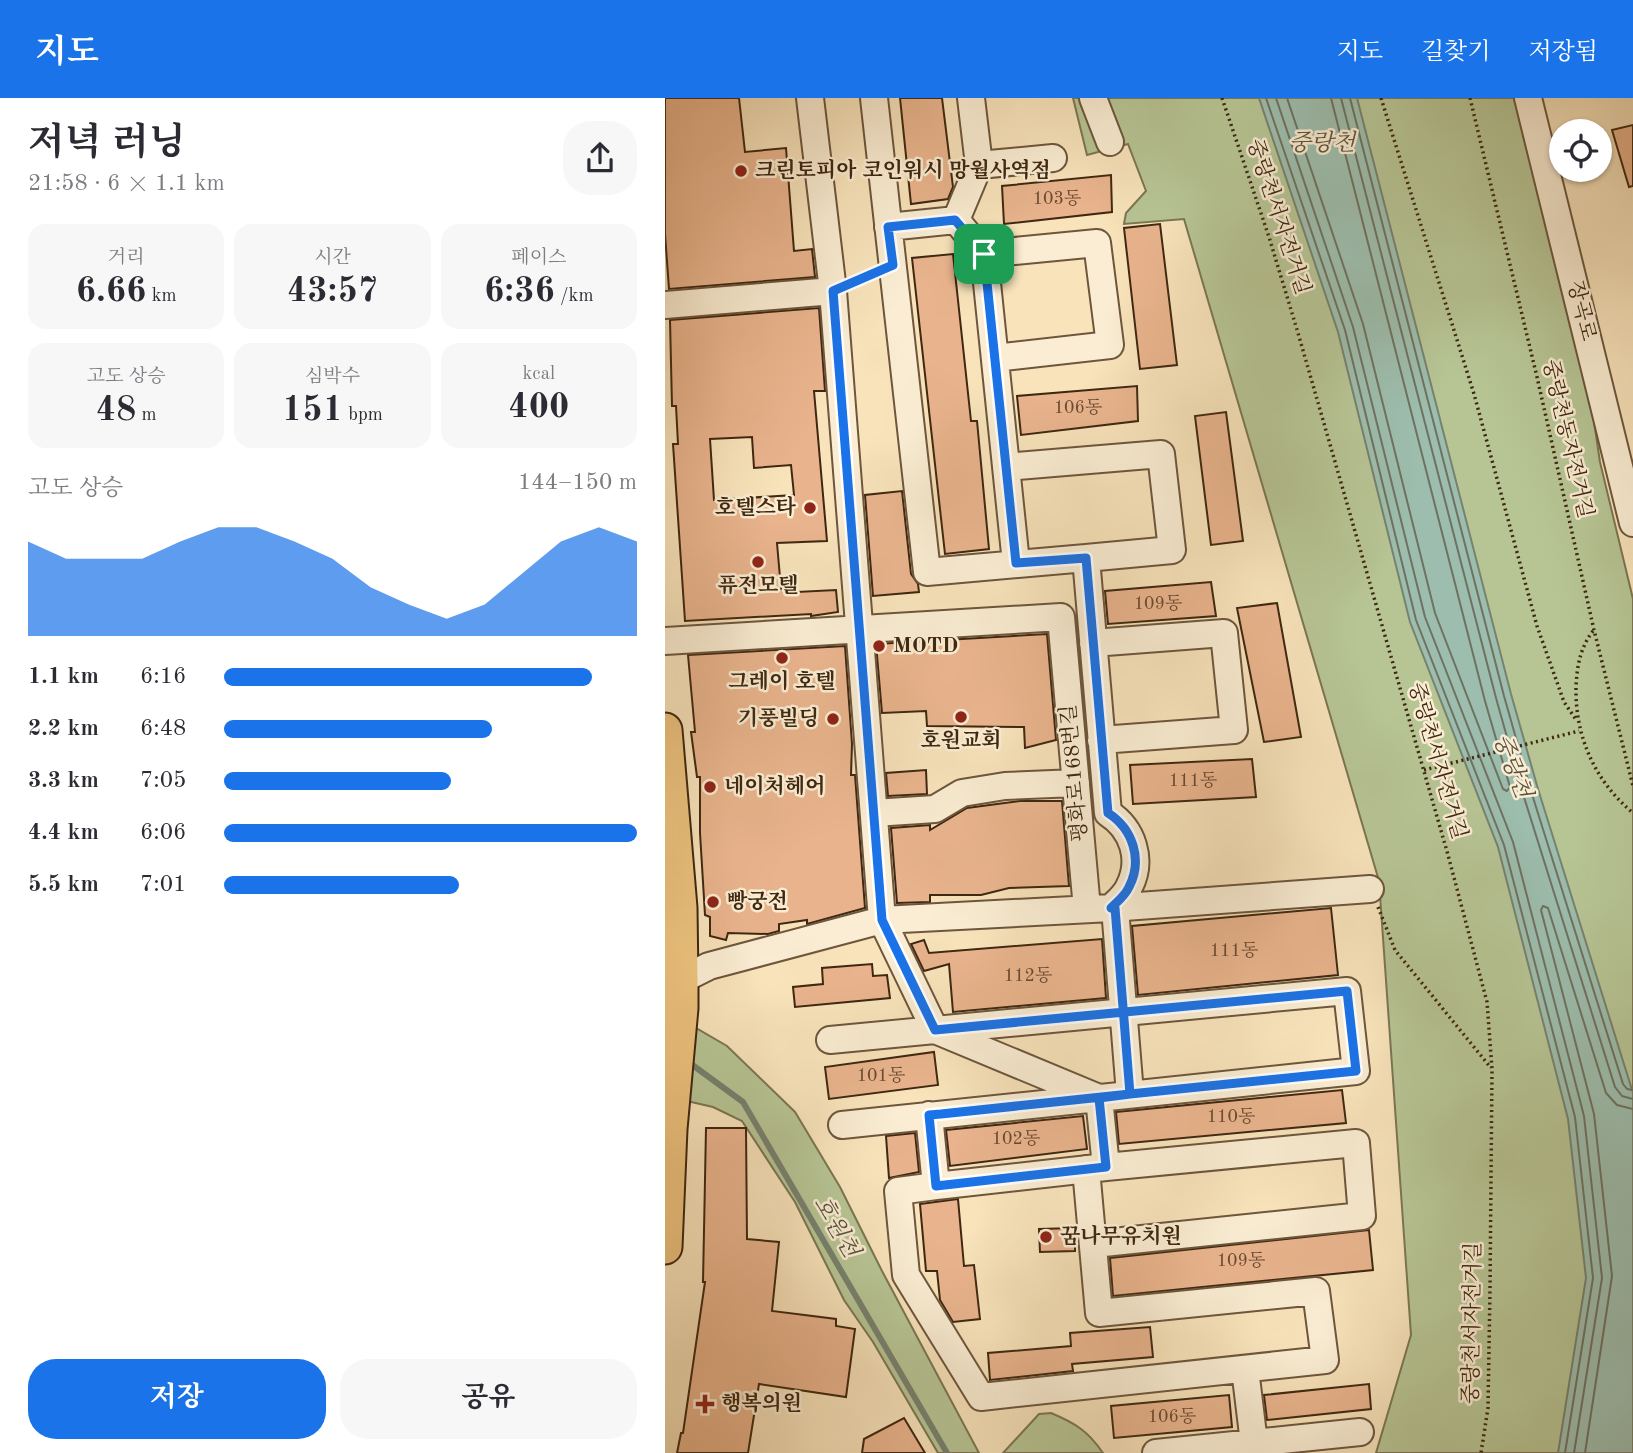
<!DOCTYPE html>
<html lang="ko">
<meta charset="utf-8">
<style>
body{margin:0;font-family:"Old Standard TT","Noto Serif KR",serif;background:#f7f7f7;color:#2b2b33;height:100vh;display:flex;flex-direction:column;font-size:26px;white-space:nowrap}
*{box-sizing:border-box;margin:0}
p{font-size:23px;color:#7c7c81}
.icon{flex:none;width:38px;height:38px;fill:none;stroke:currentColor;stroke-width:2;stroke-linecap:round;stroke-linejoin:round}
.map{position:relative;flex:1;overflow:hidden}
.details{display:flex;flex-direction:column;background:#fff;width:665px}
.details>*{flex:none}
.fabs{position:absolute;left:884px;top:21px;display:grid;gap:14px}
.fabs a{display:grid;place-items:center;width:63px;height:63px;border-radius:50%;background:#fff;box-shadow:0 2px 5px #0004;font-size:35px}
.pin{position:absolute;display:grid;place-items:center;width:60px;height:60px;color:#fff;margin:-30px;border-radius:14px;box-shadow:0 4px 10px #0006}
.round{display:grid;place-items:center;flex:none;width:74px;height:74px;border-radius:28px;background:#f7f7f7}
.overview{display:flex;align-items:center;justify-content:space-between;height:119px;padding:0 28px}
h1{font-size:38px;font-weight:700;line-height:52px}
.stats{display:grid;grid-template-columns:repeat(3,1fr);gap:10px;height:119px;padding:7px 28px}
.stats div{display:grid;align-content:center;border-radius:18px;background:#f7f7f7;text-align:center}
.stats b{font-size:35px;font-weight:700}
.stats small{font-size:19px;font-weight:400}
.stats p{font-size:19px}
.chart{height:196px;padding:14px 28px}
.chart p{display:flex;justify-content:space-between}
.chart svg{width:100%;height:126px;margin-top:7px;fill:#1a73e8;opacity:.7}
.primary-button{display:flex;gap:14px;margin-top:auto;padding:14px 28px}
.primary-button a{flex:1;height:80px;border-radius:28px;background:#1a73e8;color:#fff;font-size:28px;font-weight:700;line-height:80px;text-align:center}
.primary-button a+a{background:#f7f7f7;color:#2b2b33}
ul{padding:0 28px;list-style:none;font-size:23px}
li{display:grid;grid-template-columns:112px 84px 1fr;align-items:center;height:52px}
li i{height:18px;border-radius:9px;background:#1a73e8}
header{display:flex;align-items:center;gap:42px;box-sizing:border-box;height:98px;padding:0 35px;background:#1a73e8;color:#fff}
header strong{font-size:33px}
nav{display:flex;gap:38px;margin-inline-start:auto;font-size:24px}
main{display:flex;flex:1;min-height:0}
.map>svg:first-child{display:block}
.green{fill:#b7c595;stroke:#7b7653;stroke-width:2}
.water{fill:#9dbeae;stroke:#77826f;stroke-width:2}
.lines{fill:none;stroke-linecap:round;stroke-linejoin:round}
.shore{stroke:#6e7260;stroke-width:2}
.stream{stroke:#77826f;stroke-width:6}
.building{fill:#e9b48d;stroke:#3f2711;stroke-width:2;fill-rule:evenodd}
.minor-casing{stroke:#6d563c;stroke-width:30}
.major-casing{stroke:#3f2711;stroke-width:37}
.path{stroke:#3f2711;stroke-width:3.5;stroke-dasharray:2 3.5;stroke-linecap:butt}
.minor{stroke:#faedd3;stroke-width:26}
.major{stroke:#ecc27e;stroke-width:33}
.route-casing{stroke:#fff;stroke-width:14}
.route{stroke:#1a73e8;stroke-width:9}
.poi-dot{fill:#8f2418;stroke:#faedd3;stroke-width:2.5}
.labels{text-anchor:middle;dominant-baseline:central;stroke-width:5;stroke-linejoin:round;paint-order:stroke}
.number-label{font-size:18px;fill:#6a4a30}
.poi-label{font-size:21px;font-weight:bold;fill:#3f2711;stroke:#faedd3;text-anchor:start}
.street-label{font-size:21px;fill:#3f2711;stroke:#faedd3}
.water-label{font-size:23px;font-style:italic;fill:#5b5440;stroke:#faedd3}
</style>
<header>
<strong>지도</strong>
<nav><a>지도</a><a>길찾기</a><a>저장됨</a></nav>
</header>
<main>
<section class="details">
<div class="overview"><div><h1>저녁 러닝</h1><p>21:58 · 6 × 1.1 km</p></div><a class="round"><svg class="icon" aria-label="share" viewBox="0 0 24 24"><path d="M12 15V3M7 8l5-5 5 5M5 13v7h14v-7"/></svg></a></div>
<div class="stats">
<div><p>거리</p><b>6.66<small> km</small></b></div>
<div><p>시간</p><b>43:57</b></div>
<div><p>페이스</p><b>6:36<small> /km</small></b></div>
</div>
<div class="stats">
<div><p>고도 상승</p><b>48<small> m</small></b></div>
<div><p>심박수</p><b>151<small> bpm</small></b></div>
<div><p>kcal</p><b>400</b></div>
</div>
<div class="chart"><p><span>고도 상승</span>144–150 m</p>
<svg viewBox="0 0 160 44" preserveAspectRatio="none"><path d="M0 44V11L10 17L20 17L30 17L40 11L50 6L60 6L70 11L80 17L90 27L100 33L110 38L120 33L130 22L140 11L150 6L160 11V44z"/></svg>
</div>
<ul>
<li><b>1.1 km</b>6:16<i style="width:89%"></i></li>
<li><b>2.2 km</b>6:48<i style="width:65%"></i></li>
<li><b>3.3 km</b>7:05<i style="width:55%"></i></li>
<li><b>4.4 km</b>6:06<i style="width:100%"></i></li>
<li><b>5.5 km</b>7:01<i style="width:57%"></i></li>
</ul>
<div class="primary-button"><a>저장</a><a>공유</a></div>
</section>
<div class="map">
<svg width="968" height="1355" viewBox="0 0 968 1355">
<rect width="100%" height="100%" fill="#f8e3bb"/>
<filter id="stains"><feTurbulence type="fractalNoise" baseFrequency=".00286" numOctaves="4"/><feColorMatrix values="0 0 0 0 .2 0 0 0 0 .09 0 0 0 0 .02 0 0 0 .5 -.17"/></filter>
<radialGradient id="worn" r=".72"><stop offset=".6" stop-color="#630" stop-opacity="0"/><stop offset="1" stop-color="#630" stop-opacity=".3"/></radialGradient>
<path class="green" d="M408 0H850L927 310 935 364 968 501V1355H711L746 1237 714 783 519 121 459 126 461 115 481 93 463 46 422 57Z
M0 912 62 948 130 1014 175 1089 217 1173 314 1355H273L208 1244 179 1202 130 1104 77 1023 48 1009 0 998Z
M386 1315C410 1325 423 1333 438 1355H338L374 1316Z"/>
<path class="water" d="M594 0H692L846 596 873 691 968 995V1355H893L921 1180 903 1021 833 749 745 524 673 234Z"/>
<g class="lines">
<path class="shore" d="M601 0 680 232 751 522 839 747 910 1019 928 1180 900 1355
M611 0 688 229 760 519 848 744 919 1018 937 1180 909 1355
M622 0 698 226 770 515 838 691 842 693 845 689 820 603 666 0
M676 0 831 600 858 696 950 989 957 998 968 1001
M685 0 839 598 866 693 958 986 962 991 968 992
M920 1355 947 1178 929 1016 876 812 878 808 883 810 941 995 952 1007 968 1011"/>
<path class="stream" d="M22 963 78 1004 282 1355"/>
</g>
<path class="building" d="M0 0H74L80 54 121 50 129 153 147 151 150 179 4 191 0 136Z
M235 0H277L288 89 283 101 246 106Z
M968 27V88L964 89 947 32Z
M446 77 447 114 339 126 337 88Z
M495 126 512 267 475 271 459 130Z
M288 156 306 323H312L324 451 280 456 247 160Z
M154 210 160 293H149L162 443 112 445 116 491 132 490V494L171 492 173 514 146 518V516L20 523 8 346H13L11 308H7L5 222ZM87 339 89 370 126 367 129 397 49 402 45 341Z
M472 288 473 323 356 337 352 298Z
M561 314 578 443 546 447 530 318Z
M237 393 246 476 253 486 254 494 208 498 200 397Z
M546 484 551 518 443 526 440 493Z
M612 505 636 639 599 644 572 510Z
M382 536 391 642 360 650 359 629 262 628 261 613 217 615 211 546Z
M180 548 187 646 186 677H190L200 810 142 826V822L114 826V833L103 836 63 835 61 842 45 838V819L40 817 35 735V679H32L26 634H30L23 557Z
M587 661 591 699 468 706 465 667Z
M261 672 262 696 223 698 221 675Z
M355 703H397L404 788 344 790 316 797H265V804L232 805 226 730 265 727V732L302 710Z
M666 810 673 877 473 897 467 828Z
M437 841 441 900 288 914 284 866 259 873 246 846 259 842 264 855Z
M207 866 208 878 222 877 225 900 130 909 128 889 158 886 157 870Z
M269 954 273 987 164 1001 160 969Z
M677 992 681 1025 454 1046 451 1014Z
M418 1018 422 1051 285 1068 281 1032Z
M41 1030H81L82 1141 114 1144 107 1213 171 1221V1228L190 1231 181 1299 94 1286 83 1355H12L16 1335H18L40 1184H38Z
M250 1035 254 1074 224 1080 221 1038Z
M293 1101 299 1168 309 1167 315 1221 288 1224 275 1202 272 1173H261L255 1106Z
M410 1130V1153L375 1154 374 1131Z
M704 1132 708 1172 448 1198 445 1160Z
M485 1229 488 1259 407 1266 408 1273 325 1282 323 1255 406 1248 405 1235Z
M704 1286 706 1311 602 1322 599 1297Z
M564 1297 567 1329 449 1340 446 1308Z
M239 1320 260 1355H197L199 1341Z"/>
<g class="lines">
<g class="minor-casing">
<path id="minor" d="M145 0 168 193 217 822 270 932 682 893 691 973 177 1027
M209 0 262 474 421 460 443 715C468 731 478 762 464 789 460 798 452 804 446 810
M428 0 445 44
M863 0 968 425
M314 67 388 60
M291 122 314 67 306 0
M223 129 291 122 319 156 351 465
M319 156 432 145 445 247 330 260
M0 207 168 193
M341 369 496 356 507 452 421 460
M0 543 396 519 422 811
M428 545 559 535 569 632 436 642
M209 715 270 711 297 695 340 688 411 685
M450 810 465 996
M0 886 16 882 44 868 217 822 446 810 705 791
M165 942 270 932 434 1000 441 1069 271 1088 264 1017
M271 1088 233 1093 241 1177 316 1299 660 1262 651 1193 434 1215 421 1071
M429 1146 697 1118 691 1045 441 1069
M570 1347 589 1345 580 1271
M491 1355 695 1334"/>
</g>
<g class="major-casing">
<path id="major" d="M0 632 15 810 16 882V910L5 1031 0 1149"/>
</g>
<path class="path" d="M557 0 604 139 633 235 783 757 822 904 827 971 825 1192 823 1310 816 1355
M716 0 809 296 872 528 899 604 912 623
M805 0 872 279 929 532 968 688
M189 184 208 176
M928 533C915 550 912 568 911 589 910 639 930 683 968 715
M759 672 914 633
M713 809 730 852 826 970"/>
<use href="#minor" class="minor"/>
<use href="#major" class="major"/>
</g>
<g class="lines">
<g class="route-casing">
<path id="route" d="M319 156 351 465 421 460 443 715C468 731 478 762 464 789 460 798 452 804 446 810H450L465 996C402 1003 339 1009 276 1016L264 1017 271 1088 441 1069 434 1000 465 996 691 973 682 893 270 932 217 822 168 193 228 167 223 129 290 122 319 156"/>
</g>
<use href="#route" class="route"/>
</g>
<g class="poi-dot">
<circle cx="76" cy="73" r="7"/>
<circle cx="145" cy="410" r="7"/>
<circle cx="93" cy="464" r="7"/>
<circle cx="214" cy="548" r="7"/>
<circle cx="117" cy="560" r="7"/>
<circle cx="296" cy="619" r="7"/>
<circle cx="168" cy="621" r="7"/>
<circle cx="45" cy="689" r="7"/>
<circle cx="48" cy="804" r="7"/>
<circle cx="381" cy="1139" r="7"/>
<path d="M36.5 1295.5h7v7h7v7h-7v7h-7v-7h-7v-7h7z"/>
</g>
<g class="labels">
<g class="number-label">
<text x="392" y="101">103동</text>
<text x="413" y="310">106동</text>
<text x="493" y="506">109동</text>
<text x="528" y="683">111동</text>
<text x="569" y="853">111동</text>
<text x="363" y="878">112동</text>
<text x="216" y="978">101동</text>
<text x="566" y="1019">110동</text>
<text x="351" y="1041">102동</text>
<text x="576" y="1163">109동</text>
<text x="507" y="1319">106동</text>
</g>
<g class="poi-label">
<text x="90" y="73">크린토피아 코인워시 망월사역점</text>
<text x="131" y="410" text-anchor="end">호텔스타</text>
<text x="93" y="488" text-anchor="middle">퓨전모텔</text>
<text x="228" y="548">MOTD</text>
<text x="117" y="584" text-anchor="middle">그레이 호텔</text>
<text x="154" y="621" text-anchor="end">기풍빌딩</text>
<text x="296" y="643" text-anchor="middle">호원교회</text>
<text x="59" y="689">네이처헤어</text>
<text x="62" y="804">빵궁전</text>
<text x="395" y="1139">꿈나무유치원</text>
<text x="56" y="1306">행복의원</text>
</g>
<g class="street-label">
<text transform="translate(613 119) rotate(72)">중랑천서자전거길</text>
<text transform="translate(916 213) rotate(76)">장곡로</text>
<text transform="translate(902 341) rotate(77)">중랑천동자전거길</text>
<text transform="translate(772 663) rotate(74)">중랑천서자전거길</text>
<text transform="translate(410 675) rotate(-95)">평화로168번길</text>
<text transform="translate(808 1225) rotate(-89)">중랑천서자전거길</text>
</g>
<g class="water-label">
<text x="657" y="45">중랑천</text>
<text transform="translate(847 668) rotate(69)">중랑천</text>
<text transform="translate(171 1129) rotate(60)">호원천</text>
</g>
</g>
<rect width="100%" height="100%" filter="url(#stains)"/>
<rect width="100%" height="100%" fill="url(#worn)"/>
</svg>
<div class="fabs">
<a><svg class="icon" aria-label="locate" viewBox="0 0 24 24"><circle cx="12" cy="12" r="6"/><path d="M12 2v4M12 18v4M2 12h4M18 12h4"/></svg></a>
</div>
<div class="pin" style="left:319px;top:156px;background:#1e9e55"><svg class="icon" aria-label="arrive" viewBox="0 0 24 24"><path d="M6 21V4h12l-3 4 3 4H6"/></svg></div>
</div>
</main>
